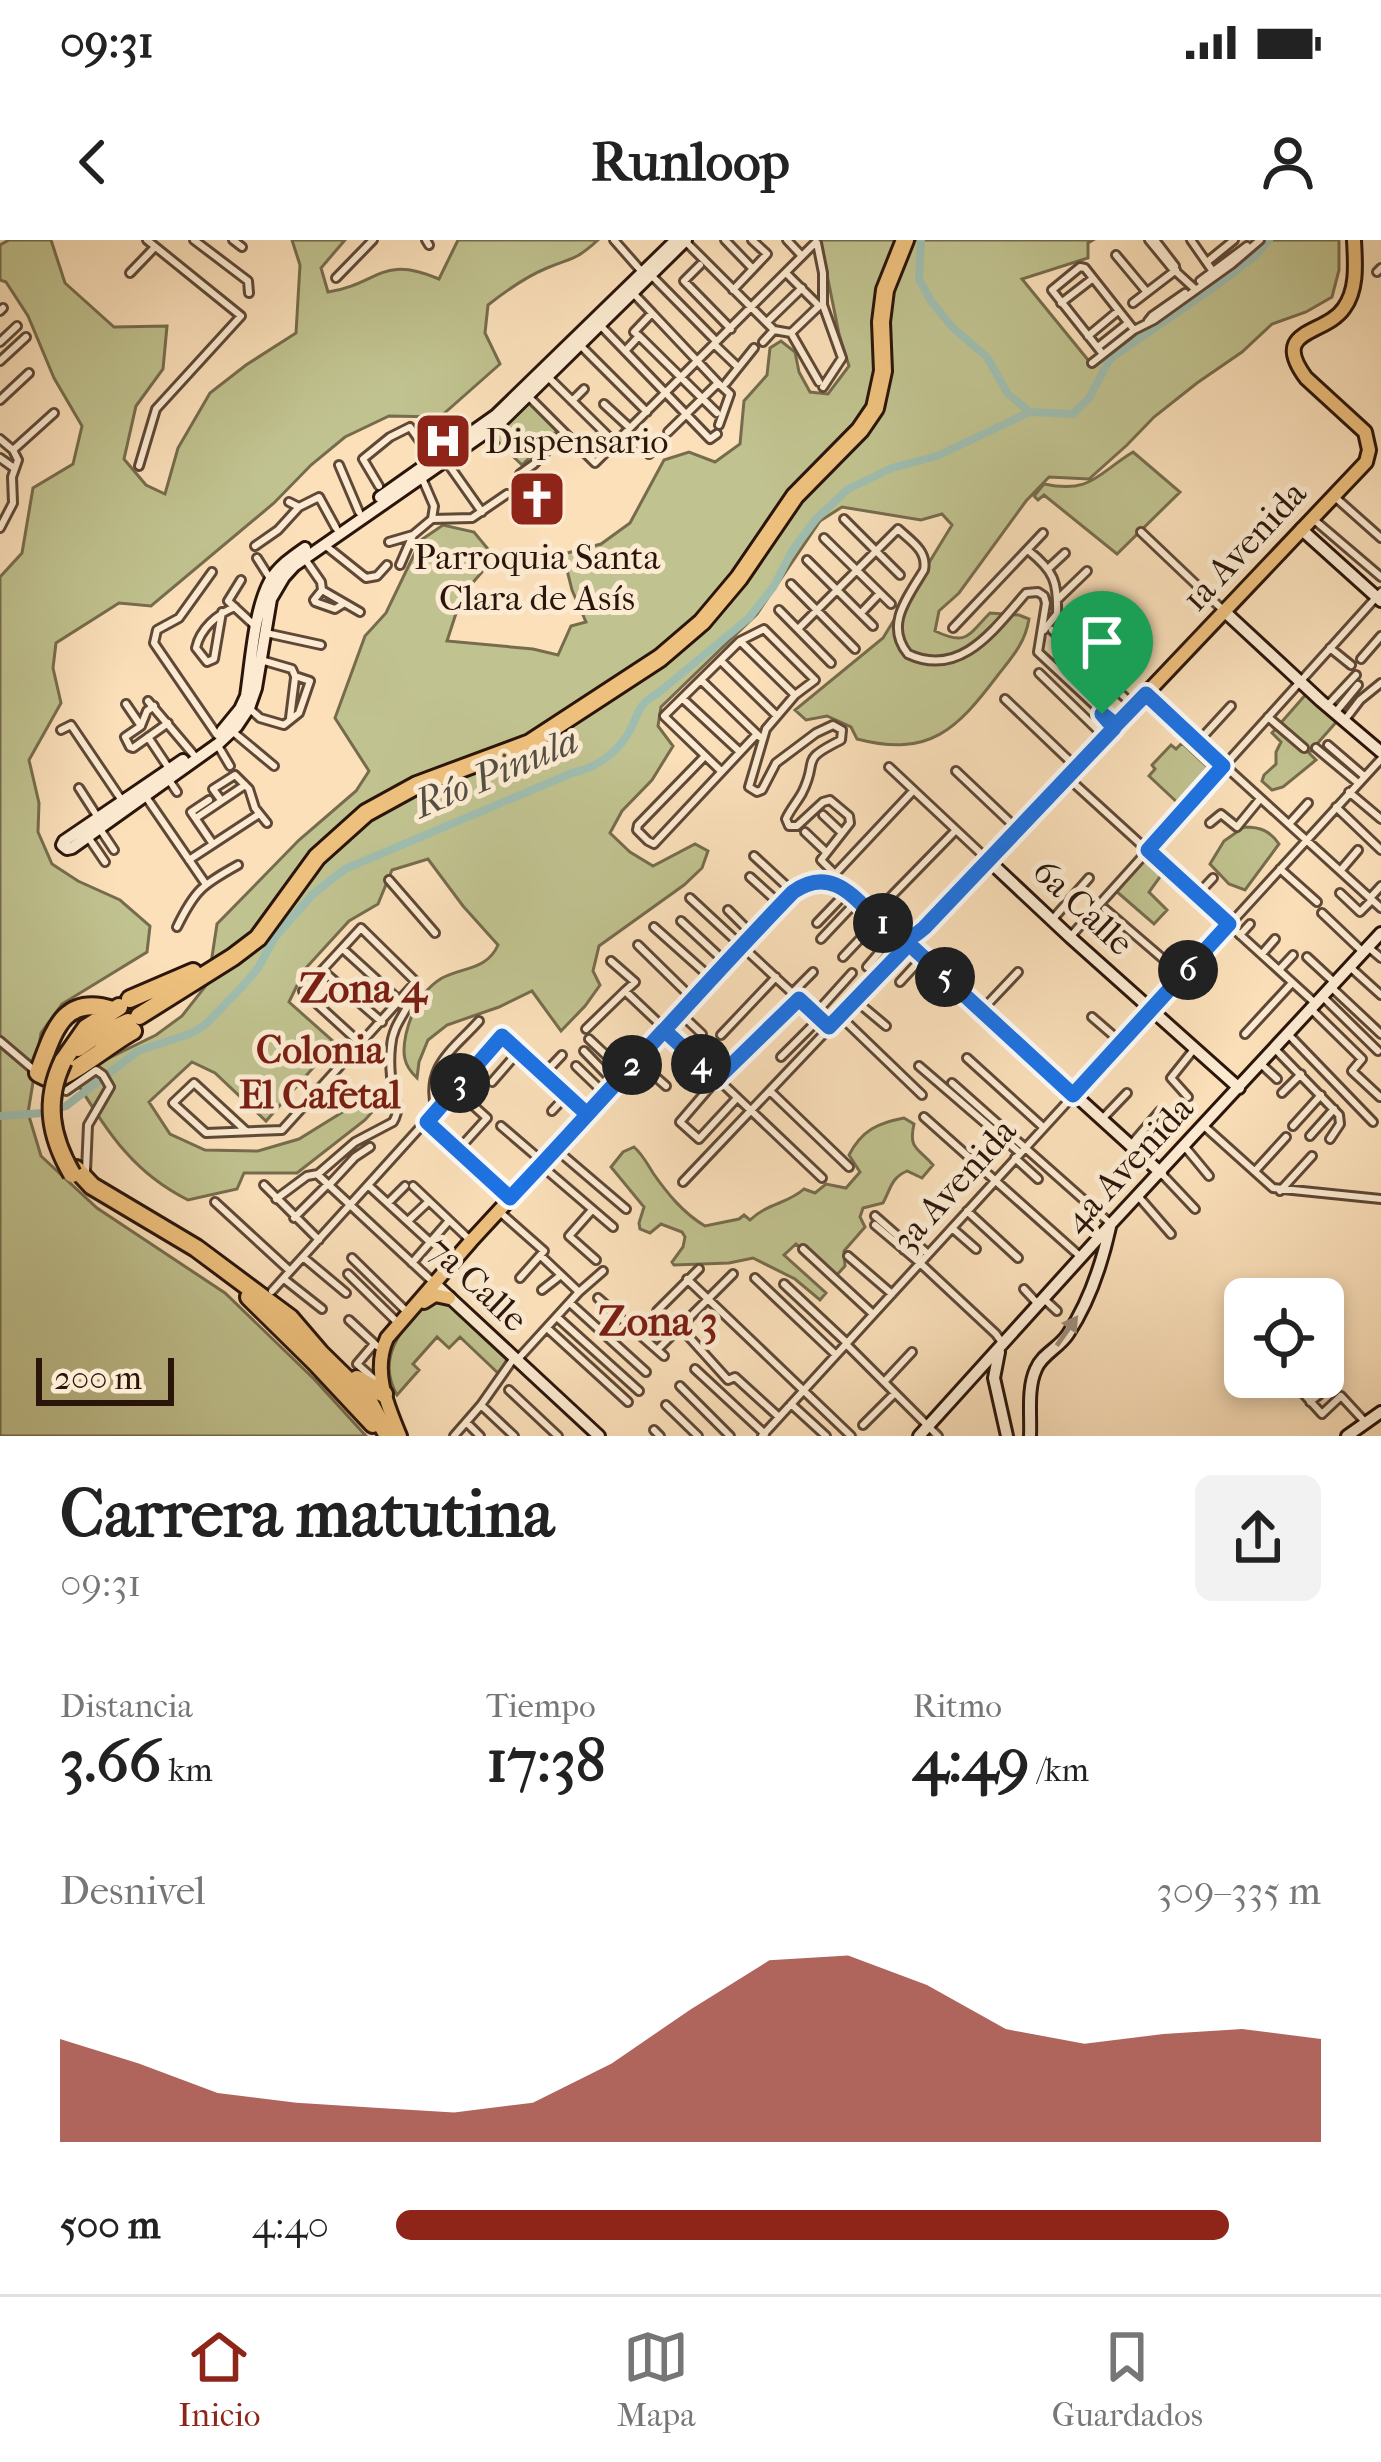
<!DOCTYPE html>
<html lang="es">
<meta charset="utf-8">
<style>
body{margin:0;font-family:"IM FELL French Canon",serif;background:#f2f2f2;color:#222;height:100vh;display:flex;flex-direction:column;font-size:45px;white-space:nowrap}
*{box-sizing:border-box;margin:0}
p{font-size:39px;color:#767676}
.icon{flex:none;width:66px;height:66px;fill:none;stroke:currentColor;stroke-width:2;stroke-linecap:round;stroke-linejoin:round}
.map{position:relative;height:1196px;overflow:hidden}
.sheet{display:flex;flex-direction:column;background:#fff;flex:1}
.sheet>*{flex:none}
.fabs{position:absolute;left:1224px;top:1038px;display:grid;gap:24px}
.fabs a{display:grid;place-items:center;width:120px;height:120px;border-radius:18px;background:#fff;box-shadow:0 6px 18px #0003;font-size:60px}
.scale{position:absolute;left:36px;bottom:30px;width:138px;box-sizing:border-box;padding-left:12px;border:6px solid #2b150b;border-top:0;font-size:33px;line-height:42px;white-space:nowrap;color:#2b150b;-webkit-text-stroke:9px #fcebd2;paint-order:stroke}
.pin{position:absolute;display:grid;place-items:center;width:102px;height:102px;color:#fff;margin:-123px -51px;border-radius:50% 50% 50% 0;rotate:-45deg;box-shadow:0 0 12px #0007}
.pin .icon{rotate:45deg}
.km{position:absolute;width:60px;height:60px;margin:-30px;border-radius:50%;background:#222;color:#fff;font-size:33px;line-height:60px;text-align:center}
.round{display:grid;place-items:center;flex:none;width:126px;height:126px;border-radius:18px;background:#f2f2f2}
.headline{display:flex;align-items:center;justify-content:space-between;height:204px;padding:0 60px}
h1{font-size:66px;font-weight:700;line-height:90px}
.stats{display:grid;grid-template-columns:repeat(3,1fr);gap:18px;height:204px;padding:12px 60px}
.stats div{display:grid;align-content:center}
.stats b{font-size:60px;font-weight:700}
.stats small{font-size:33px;font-weight:400}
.stats p{font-size:33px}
.chart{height:336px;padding:24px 60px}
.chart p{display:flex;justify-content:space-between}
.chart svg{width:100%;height:216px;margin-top:12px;fill:#8f2418;opacity:.7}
ul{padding:0 60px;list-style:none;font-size:39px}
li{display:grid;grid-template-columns:192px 144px 1fr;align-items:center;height:90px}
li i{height:30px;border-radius:15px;background:#8f2418}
.status{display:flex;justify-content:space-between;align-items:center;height:84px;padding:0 60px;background:#fff;direction:ltr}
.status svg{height:33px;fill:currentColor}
header{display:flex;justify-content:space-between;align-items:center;height:156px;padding:0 60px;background:#fff;font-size:54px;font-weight:700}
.menu{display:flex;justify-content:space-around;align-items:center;height:168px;border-top:3px solid #e0e0e0;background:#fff;font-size:33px;color:#767676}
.menu a{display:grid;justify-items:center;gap:6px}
.menu .selected{color:#8f2418}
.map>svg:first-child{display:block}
.green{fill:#c0c28f;stroke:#766c4d;stroke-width:3}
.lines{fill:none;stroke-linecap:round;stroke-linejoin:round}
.river{stroke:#9fbdaf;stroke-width:8}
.street-casing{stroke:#5f4837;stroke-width:12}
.secondary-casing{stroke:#2b150b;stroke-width:16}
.primary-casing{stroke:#2b150b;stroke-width:18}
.highway-casing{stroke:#2b150b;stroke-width:22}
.street{stroke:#fcebd2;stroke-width:6}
.secondary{stroke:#fcebd2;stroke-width:10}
.primary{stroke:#eec07d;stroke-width:12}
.highway{stroke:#eec07d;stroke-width:16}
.highway-bridge-casing{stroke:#2b150b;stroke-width:22;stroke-linecap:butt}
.highway-bridge{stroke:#eec07d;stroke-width:16}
.oneway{fill:#9e8b78}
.route-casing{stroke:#fff;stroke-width:24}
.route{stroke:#1a73e8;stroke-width:15}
.labels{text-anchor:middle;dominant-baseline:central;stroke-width:10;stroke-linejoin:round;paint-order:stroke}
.poi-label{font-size:36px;fill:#2b150b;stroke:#fcebd2;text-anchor:start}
.street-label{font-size:36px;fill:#2b150b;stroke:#fcebd2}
.water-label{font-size:39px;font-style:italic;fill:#545044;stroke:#fcebd2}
.neighbourhood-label{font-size:39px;font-weight:bold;fill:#7a1f14;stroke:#fcebd2}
.quarter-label{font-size:42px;font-weight:bold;fill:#7a1f14;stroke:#fcebd2}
</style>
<div class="status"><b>09:31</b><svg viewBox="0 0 49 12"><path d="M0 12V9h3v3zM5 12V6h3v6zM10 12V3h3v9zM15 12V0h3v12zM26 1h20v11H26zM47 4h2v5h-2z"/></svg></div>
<header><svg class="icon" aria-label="back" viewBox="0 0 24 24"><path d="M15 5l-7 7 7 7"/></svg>Runloop<svg class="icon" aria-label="person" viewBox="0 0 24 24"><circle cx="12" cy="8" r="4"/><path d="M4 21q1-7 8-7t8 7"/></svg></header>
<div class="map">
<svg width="1381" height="1196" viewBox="0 0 1381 1196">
<rect width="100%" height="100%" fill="#fbe0ba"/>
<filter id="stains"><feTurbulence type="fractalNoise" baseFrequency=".00167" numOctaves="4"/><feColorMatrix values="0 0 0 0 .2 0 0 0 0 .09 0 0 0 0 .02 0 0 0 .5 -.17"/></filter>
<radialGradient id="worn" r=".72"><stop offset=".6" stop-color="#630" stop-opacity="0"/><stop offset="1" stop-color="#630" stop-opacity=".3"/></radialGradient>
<path class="green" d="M9 0H51L65 43 114 87 167 86 163 129 136 166 124 219 146 245 165 254 178 208 210 153 246 125 296 93 300 25 292 0H345L321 28 328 52C379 44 381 14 439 39L458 0H598C575 21 573 17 547 28 525 37 507 50 488 65L485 93 500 124 440 177 389 176 345 197 311 225 274 263 151 366 119 363 56 403 53 428 61 463 29 520 39 563 38 592 52 624 78 641 120 660 150 686 147 712 62 764 41 793 28 873 41 916 97 968 225 1053 314 1139 366 1196H0V337L22 313 33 248 73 224 82 186 54 138 28 76 6 42 0 40V5Z
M820 0H1093L1088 3V18L1022 39 1093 126 1129 95 1260 0H1339V30L1332 57 1306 72 1272 84 1242 112 1197 143 1154 177 1127 205 1089 239 1049 237 1026 261 959 353 939 371 935 391C967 406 967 396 990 373L1019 375 1029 379C1025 403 1013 416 998 435 957 489 930 518 857 499L851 487 827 476 806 480 795 470 883 398 952 285 942 274 921 280 842 267 820 281 757 374 661 467 658 486 673 506 652 540 622 571 610 593 630 612 653 626 695 604 708 611 702 628 684 645 599 706 593 731 600 745 585 766 561 791 532 751 499 767 447 785 428 800 419 822 417 838C403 825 402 813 406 794 411 773 422 750 442 738 463 727 487 730 498 705L463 666 428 619 392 630 378 664 349 681 305 729 289 762 335 803 266 881 215 833 192 822 149 862 170 894 205 910 258 911 299 899 362 860 381 862 365 880 297 933H244L237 949 188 960C134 933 110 895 79 846L86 834 101 822 156 795 182 776 208 743 217 684 299 600 356 551 369 531 335 478 365 396 386 373 421 300 443 285 474 292 488 309 482 332 462 355 447 401 533 409 558 415 571 386 586 382 572 350 563 314 601 304 630 283 664 220 689 212 715 222 740 204 744 161 767 135 770 108 781 101 795 112 799 132 810 152 828 154 849 126 839 94Z
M527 160 557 191 522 225 490 194Z
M1133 212 1180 252 1117 314 1044 255 1038 260 1034 256 1044 244C1091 254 1097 234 1133 212Z
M1307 453 1339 479 1309 513 1316 520 1283 547 1272 550 1262 541 1264 535 1276 524V512L1281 502 1272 493Z
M1182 503 1213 532 1181 566 1149 536 1155 529 1152 525 1171 505 1176 509Z
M1244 587C1261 587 1270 591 1279 604L1245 650 1229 644 1210 624 1224 601Z
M1148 614 1165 630 1149 652 1167 670 1154 684 1116 651Z
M904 878 914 884C908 910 919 908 933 925L922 938 907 931C891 938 891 948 883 963L863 968 860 977 865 987 844 1011 845 1026 835 1037 796 1004 784 1015 826 1053 820 1060 795 1039 753 1018 729 1023 674 1025 672 1022 683 1007 685 997 682 992 661 984 650 993 640 989 639 983 644 967 611 927 623 912 634 907C643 915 646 922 653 933 667 953 683 973 705 986L739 979 744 975 750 980C768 963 787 964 804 949L815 953 826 944 846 948 860 932 849 915C862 890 878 883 904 878Z
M444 1058 508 1117 500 1135 460 1097 449 1108 437 1097 413 1124 419 1130 397 1155C375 1117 403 1088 428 1059Z"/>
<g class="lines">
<path class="river" d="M921 0 919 39 931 61 953 88 987 117 1008 154 1030 172
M0 876 43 873 66 866 138 811 192 793 205 785 241 748 258 728 275 697 313 654 345 629 572 533C595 529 617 513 629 492 640 472 636 466 658 453L749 378 774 346 792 311 816 279 848 249 892 228 937 216 1030 172 1073 174 1089 158 1110 119 1224 40 1256 15 1269 0"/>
<g class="street-casing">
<path id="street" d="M194 0 248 41 249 53
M233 0 242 7
M426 0 429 5
M614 0 643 33
M725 0 753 29
M787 0 802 16
M1149 0 1172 28 1195 49
M1155 0 1175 26
M1191 0 1214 33
M687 3 774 90 791 93
M817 3 823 33V65L842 118 823 147
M1116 15 1146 51
M1207 22 1234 0
M700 25 684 41 731 89
M1377 32 1381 28
M130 33 155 7
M786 33 819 66 791 93 819 142
M651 35 716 101
M336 38 373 0
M1200 41 1247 6
M733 50 767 14 752 0
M634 54 652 73
M1061 63 1092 39
M1133 63 1176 30
M0 71 3 68
M1148 81 1152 76 1185 53
M767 82 802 48
M600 85 710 199 717 194
M639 96 717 173
M1088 96 1118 71
M0 102 17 86
M763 102 774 90
M580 105 647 172
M715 105 738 127
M1098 107 1128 83
M625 111 639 96 634 92 652 73 718 143
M1102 113 1052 50 1080 27 1085 28 1134 90
M0 121 26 97
M1092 123 1134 90 1154 80 1232 24 1260 0
M547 136 615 203
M726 143 754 108
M526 154 595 223 816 2
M0 160 29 133
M572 161 584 149
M604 164 630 188
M668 192 718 143 730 154 719 185
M626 193 649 214 663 201
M0 199 13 210 18 220 12 237 13 263 0 288
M13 210 54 173
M0 218 14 228
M446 221 482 272
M339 225 359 272
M139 226 156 169 241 76 147 0
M520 234 534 224 563 194
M422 238 434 266 432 279
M379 246 363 219 390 197 410 187 433 220
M1336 258 1381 298
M289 262 299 267 319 257 336 288
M1312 278 1381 337
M844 279 900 335
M1141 292 1224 371
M824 298 891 364
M389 302 413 295 432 279 472 278 507 254
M255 306 278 290 299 267
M326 306 366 338 377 336 387 325
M1029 311C1054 331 1058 342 1057 374L1044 390
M257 318 271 340
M305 319 321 342 322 350 360 372
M807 320 873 386
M400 325 413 295
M1050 327 1065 313
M212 332 179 378 157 390 154 403 217 495
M241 340 228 361 254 385
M791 344 855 409
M322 350 314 360 315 362 335 369 343 364
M1057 360 1087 331
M779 370 831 423
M222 372 214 419 207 422 196 408C200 389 217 374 235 367
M862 372 880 353
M953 388 1043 293
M798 389 898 289C911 301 928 311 924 330 908 357 884 385 908 414 961 439 995 388 1026 353L1038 352 1044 356 1046 363 1038 412 1114 483
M1052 390 1133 465
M266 393 321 405
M740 401 795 455
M1330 408 1351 425
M1361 419 1381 396
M721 421 776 475
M1039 433 1105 497
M701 440 760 497
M1148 456 1381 668
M682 458 740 512
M1005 459 1074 525
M148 461 193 514
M126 464 141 486
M154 466 147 471 141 486 125 497 130 507 133 508 168 483
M1327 466 1356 435
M249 468 260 478 284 485 299 473 310 441 295 436 292 429 261 420
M1335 473 1358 445
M1268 477 1304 508
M290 478 295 438
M1344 481 1360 460 1381 443
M61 490 71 485 123 562
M232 491 274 526
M148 497 170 530
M1197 503 1231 466
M217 504 230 526
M1328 505 1364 536
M1316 508 1358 543
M705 516 638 585 637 590 648 601 654 604 757 494
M889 527 988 620
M721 531 664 476 740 401 764 389 815 440 795 455 766 489 749 547 757 552 762 550 776 523 816 493 833 485 842 490 841 500C797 522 820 518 802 553 797 562 790 570 786 579L789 586H797L823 562 830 560 849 576 850 583 821 620 835 634
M956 531 1015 587
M1067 537 1316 764
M169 540 177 552
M79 548 97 576
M1349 552 1381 579
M146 557 205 643
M209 560 191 572 213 604
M221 560 213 549 235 535 249 549 255 568 267 583
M1336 567 1381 610
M823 575 842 593
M196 578 245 545
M1210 583 1221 574 1237 587 1260 559
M1289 584 1308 563
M100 589 114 610
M805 592 826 612
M88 597 105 622
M754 616 793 652
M189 620 259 574
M1280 629 1317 662
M1341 630 1358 610
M835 634 913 551
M750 637 781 665
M389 640 435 693
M1340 653 1360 672 1372 660
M1197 655 1213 638
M690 658 829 787
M1370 658 1381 646
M1105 669 1183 736
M728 670 753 695
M1322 673 1363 712
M873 675 956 590
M1052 680 1089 638
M681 681 724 721
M817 683 844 655
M177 687C195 650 202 645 238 625
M654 687 710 737
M1240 695 1250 684
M1070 697 1381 352
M821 699 855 663
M638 705 691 757
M1368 707 1381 718
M343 709 400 761
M1262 714 1275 699
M843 717 876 682
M1307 717 1335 743
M611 721 635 742 625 751 822 938
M867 727 896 693
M1350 727 1381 755
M1279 730 1293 715
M323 731 382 782
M900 742 923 717
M1331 747 1381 794
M792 753 813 732
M1323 757 1378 811
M855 760 886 786
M983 769 1018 732
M1311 769 1362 819 1352 831 1380 857
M815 774 852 733
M683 776 702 794
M840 776 922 855
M1092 777 1122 803
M586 789 625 751
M1245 794 1292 743
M1288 794 1373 882
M721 795 776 737
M589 799 625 833
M0 801 34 830
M361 804 303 751 361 688 416 742
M1275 809 1339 875 1340 884 1330 899
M584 811 615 843
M781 817 820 778
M967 818 1043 887
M638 821 666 846
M1261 824 1277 839
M576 826 605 854
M919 826 1020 913
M544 834 562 815
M492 842 519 811
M952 843 1111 984
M56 847 66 851 96 830 103 835 110 847 88 885 86 931
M455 849 487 878 458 910
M770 851 849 927
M1282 853 1301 834
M1188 857 1171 838 1195 808
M737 858 699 899 680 882 717 839 799 759
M436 871C424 826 452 811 479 781
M552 871 567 855
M924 877 1082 1018
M1104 877 1127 853
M427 882 508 956
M501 886 543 922
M1204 886 1273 948 1381 959
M1293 886 1321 855
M245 890 194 843 173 863 206 893 282 890 416 742
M1310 896 1334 869
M1130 906 1160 871
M1185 907 1209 936
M558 911 626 969
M1015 918 1038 939
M543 927 613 987
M1255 931 1286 897
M1161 933 1195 969
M318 935 434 1043
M683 942 908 705
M264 945 319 1000
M329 945 355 917 370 907
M369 946 430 1002
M413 946 471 1001
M1280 951 1312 916
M1138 956 1171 994
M276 959 307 936 318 934 355 902 393 882C403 865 393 854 391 836 390 826 390 816 391 807 392 782 412 768 416 745
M215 962 290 1031
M388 963 405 946
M592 970 569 996 596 1020
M967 971 1018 1018
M501 973 544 1011 520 1038
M875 976 908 1005 904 1010
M294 978 328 944
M408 981 427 963
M875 985 920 1023 996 1094 1003 1104
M952 988 976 1009
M909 997 928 1014
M803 1009 873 1074
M541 1016 579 1052
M848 1016 892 1054
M303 1017 346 1053
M352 1018 408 1073
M412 1023 447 983
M348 1034 397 1082
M755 1038 835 1114
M284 1039 322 1069
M687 1039 851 1196
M784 1044 847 1103
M1024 1049 1036 1062
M542 1050 561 1035
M272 1051 502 797 587 874
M598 1058 664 1116
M1044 1059 1057 1071
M570 1063 646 1132
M657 1071 699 1029
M558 1078 639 1151
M349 1080 377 1106
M547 1088 628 1162
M681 1088 728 1140 735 1137 779 1177
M374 1104 357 1124 375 1140
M847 1105 938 1196
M657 1110 733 1034
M518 1119 579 1052 603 1031
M695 1129 765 1194
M884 1142 912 1112
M680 1146 730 1196
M509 1150 558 1196
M1301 1151 1322 1174 1341 1156 1366 1183
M1310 1162 1320 1154
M791 1164 826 1196
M481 1165 514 1196
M666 1165 698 1196
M466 1182 480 1196
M863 1185 894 1154
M654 1190 660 1196
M454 1196 481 1165 514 1118
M762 1196 1381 519"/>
</g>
<g class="secondary-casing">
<path id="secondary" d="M380 257 496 175 676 0
M1301 289 1381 361
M1224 371 1321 461 1381 512
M222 491 240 469 246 456C251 423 254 370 270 341 278 327 292 317 305 308
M62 605 67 609 72 608 219 503 237 486 249 468 256 448 271 359 284 337 294 326 501 182 686 0
M62 605 64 601 183 520
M988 620 1070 697 1239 848
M906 697 909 704 923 717 1161 933
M434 1043 599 1196
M999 1112 994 1138 1007 1196
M919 1196 1111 984 1381 693
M1030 1196C1031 1175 1027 1148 1036 1129 1042 1114 1059 1108 1068 1094 1088 1064 1102 1023 1110 987
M1347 1196 1381 1172"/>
</g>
<g class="primary-casing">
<path id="primary" d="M424 1062 435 1055 449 1058
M400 1196C387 1165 372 1131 387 1098L471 1001 793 652C842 619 866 683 906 697L920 692 1366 222 1369 210 1365 192 1306 138C1269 88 1325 96 1344 68 1358 49 1355 22 1354 0"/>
</g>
<g class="highway-casing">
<path id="highway" d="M130 759 193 732
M113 770C61 753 53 795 38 833 46 837 47 839 57 838 71 836 115 800 133 791
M139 776 233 717 258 698 317 617 366 573 417 545 530 503 660 418 702 382 739 338 795 256 860 190 875 168 883 131 881 82 885 50 905 0
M78 808 91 799 128 782
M63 821 86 788 119 767
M76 929 92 946 196 1008 290 1078 320 1113 368 1160 388 1196
M249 1057 316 1123 373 1184
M357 1139 384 1154"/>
</g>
<use href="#street" class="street"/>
<use href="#secondary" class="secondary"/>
<use href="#primary" class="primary"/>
<use href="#highway" class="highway"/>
<g class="highway-bridge-casing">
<path id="highway-bridge" d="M63 821C44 861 50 896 72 934"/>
</g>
<use href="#highway-bridge" class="highway-bridge"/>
</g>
<defs><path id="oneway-solid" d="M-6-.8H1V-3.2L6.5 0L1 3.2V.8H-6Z" transform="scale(3)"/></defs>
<use class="oneway" href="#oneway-solid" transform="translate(1067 1091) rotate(-55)"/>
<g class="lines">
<g class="route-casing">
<path id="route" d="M1102 474 1114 488 924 688C919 692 914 697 908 697 872 698 848 613 793 652 696 752 606 857 510 958L427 882 502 796 587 874 664 790 717 839 799 759 829 787 909 704 1073 855 1229 684 1148 610 1223 526 1146 454 1116 485 1102 474"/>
</g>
<use href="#route" class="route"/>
</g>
<defs>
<g id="hospital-square" transform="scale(3)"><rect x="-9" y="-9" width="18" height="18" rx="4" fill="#8f2418" stroke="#fcebd2"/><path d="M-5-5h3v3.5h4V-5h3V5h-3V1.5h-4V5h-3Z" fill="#fff"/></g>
<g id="church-square" transform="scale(3)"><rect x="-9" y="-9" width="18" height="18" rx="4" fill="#8f2418" stroke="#fcebd2"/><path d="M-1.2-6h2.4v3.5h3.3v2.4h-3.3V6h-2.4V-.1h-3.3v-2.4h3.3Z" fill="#fff"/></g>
</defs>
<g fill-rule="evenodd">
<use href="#hospital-square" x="443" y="201"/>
<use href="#church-square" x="537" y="259"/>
</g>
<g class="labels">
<g class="poi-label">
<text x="485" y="201">Dispensario</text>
<text x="537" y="317" text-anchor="middle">Parroquia Santa<tspan x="537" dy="41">Clara de Asís</tspan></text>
</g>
<g class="street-label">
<text transform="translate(1244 306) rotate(-47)">1a Avenida</text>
<text transform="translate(1083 667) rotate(43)">6a Calle</text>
<text transform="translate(1128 924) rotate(-47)">4a Avenida</text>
<text transform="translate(954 945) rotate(-48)">3a Avenida</text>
<text transform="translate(478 1044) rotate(43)">7a Calle</text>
</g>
<g class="water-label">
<text transform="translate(496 532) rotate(-23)">Río Pinula</text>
</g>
<g class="neighbourhood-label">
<text x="320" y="810">Colonia<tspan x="320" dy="45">El Cafetal</tspan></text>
</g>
<g class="quarter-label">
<text x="363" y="748">Zona 4</text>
<text x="658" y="1081">Zona 3</text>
</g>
</g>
<rect width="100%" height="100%" filter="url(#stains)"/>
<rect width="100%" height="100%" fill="url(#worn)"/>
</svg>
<div class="fabs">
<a><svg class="icon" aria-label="locate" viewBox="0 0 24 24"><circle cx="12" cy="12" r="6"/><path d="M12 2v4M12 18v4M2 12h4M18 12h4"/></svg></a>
</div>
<div class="scale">200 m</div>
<div class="pin" style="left:1102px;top:474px;background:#1e9e55"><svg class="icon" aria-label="arrive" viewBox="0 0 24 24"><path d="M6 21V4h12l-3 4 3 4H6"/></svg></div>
<b class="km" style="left:883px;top:683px">1</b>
<b class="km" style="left:632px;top:825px">2</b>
<b class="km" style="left:460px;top:843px">3</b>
<b class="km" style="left:701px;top:824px">4</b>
<b class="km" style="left:945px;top:737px">5</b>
<b class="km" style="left:1188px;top:730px">6</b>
</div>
<section class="sheet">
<div class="headline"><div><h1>Carrera matutina</h1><p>09:31</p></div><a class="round"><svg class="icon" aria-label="share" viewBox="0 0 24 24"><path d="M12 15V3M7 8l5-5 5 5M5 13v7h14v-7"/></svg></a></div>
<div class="stats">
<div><p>Distancia</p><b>3.66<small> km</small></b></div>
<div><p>Tiempo</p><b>17:38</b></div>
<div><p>Ritmo</p><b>4:49<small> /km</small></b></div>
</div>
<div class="chart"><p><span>Desnivel</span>309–335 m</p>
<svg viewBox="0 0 160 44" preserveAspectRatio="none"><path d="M0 44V23L10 28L20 34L30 36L40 37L50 38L60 36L70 28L80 17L90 7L100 6L110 12L120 21L130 24L140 22L150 21L160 23V44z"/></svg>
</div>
<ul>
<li><b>500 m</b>4:40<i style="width:90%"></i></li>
</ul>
</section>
<nav class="menu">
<a class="selected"><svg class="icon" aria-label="home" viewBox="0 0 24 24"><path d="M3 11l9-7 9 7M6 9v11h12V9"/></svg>Inicio</a>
<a><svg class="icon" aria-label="map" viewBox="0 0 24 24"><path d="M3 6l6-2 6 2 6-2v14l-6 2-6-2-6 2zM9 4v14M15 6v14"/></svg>Mapa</a>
<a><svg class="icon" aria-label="saved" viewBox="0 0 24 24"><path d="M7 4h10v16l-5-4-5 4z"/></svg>Guardados</a>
</nav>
